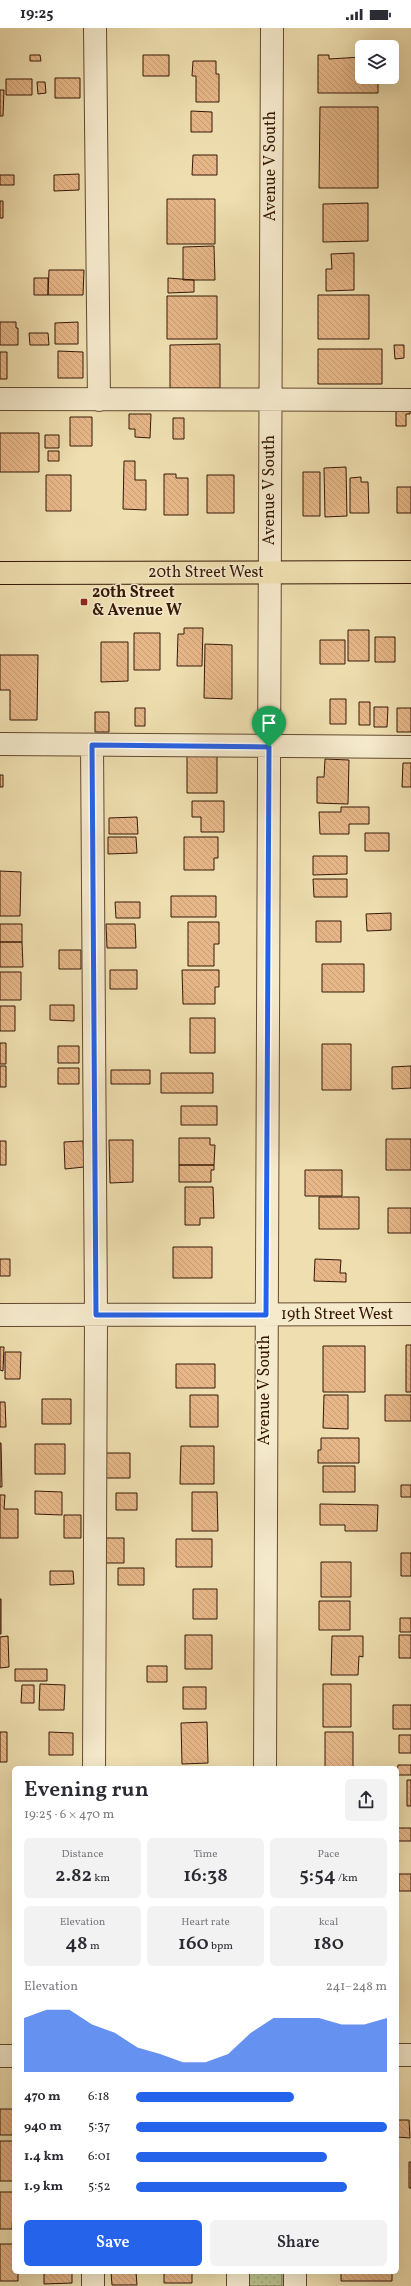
<!DOCTYPE html>
<meta charset="utf-8">
<style>
body{margin:0;font-family:Vollkorn,serif;background:#f2f2f3;color:#2b2b33;height:100vh;display:flex;flex-direction:column;font-size:15px;white-space:nowrap}
*{box-sizing:border-box;margin:0}
p{font-size:13px;color:#7c7c81}
.icon{flex:none;width:22px;height:22px;fill:none;stroke:currentColor;stroke-width:2;stroke-linecap:round;stroke-linejoin:round}
.map{position:relative;flex:1;overflow:hidden}
.side{position:absolute;left:12px;top:1738px;width:387px;height:508px;display:flex;flex-direction:column;background:#fff;border-radius:6px;box-shadow:0 4px 16px #0002}
.side>*{flex:none}
.controls{position:absolute;left:355px;top:12px;display:grid;gap:8px}
.controls a{display:grid;place-items:center;width:44px;height:44px;border-radius:6px;background:#fff;box-shadow:0 4px 16px #0002;font-size:20px}
.pin{position:absolute;display:grid;place-items:center;width:34px;height:34px;color:#fff;margin:-41px -17px;border-radius:50% 50% 50% 0;rotate:-45deg;box-shadow:0 0 4px #0007}
.pin .icon{rotate:45deg}
.round{display:grid;place-items:center;flex:none;width:42px;height:42px;border-radius:6px;background:#f2f2f3}
.headline{display:flex;align-items:center;justify-content:space-between;height:68px;padding:0 12px}
h1{font-size:22px;font-weight:600;line-height:30px}
.stats{display:grid;grid-template-columns:repeat(3,1fr);gap:6px;height:68px;padding:4px 12px}
.stats div{display:grid;align-content:center;border-radius:6px;background:#f2f2f3;text-align:center}
.stats b{font-size:20px;font-weight:600}
.stats small{font-size:11px;font-weight:400}
.stats p{font-size:11px}
.chart{height:112px;padding:8px 12px}
.chart p{display:flex;justify-content:space-between}
.chart svg{width:100%;height:72px;margin-top:4px;fill:#2563eb;opacity:.7}
.action{display:flex;gap:8px;margin-top:auto;padding:8px 12px}
.action a{flex:1;height:46px;border-radius:6px;background:#2563eb;color:#fff;font-size:16px;font-weight:600;line-height:46px;text-align:center}
.action a+a{background:#f2f2f3;color:#2b2b33}
ul{padding:0 12px;list-style:none;font-size:13px}
li{display:grid;grid-template-columns:64px 48px 1fr;align-items:center;height:30px}
li i{height:10px;border-radius:5px;background:#2563eb}
.status{display:flex;justify-content:space-between;align-items:center;height:28px;padding:0 20px;background:#fff;direction:ltr}
.status svg{height:11px;fill:currentColor}
.map>svg:first-child{display:block}
.grass{fill:url(#grass-dots);stroke:#786d4a}
.building{fill:url(#building-back-hatch);stroke:#361807}
.lines{fill:none;stroke-linecap:round;stroke-linejoin:round}
.minor-casing{stroke:#644a31;stroke-width:24}
.major-casing{stroke:#361807;stroke-width:24}
.minor{stroke:#f5eacc;stroke-width:22}
.major{stroke:#efdfb0;stroke-width:22}
.route-casing{stroke:#fff;stroke-width:8}
.route{stroke:#2563eb;stroke-width:5}
.poi-dot{fill:#8f2418;stroke:#f5eacc;stroke-width:1.5}
.labels{text-anchor:middle;dominant-baseline:central;stroke-width:3;stroke-linejoin:round;paint-order:stroke}
.street-label{font-size:16px;fill:#361807;stroke:#f5eacc}
.poi-label{font-size:16px;font-weight:bold;fill:#361807;stroke:#f5eacc;text-anchor:start}
</style>
<div class="status"><b>19:25</b><svg viewBox="0 0 49 12"><path d="M0 12V9h3v3zM5 12V6h3v6zM10 12V3h3v9zM15 12V0h3v12zM26 1h20v11H26zM47 4h2v5h-2z"/></svg></div>
<div class="map">
<svg width="411" height="2258" viewBox="0 0 411 2258">
<defs>
<pattern id="grass-dots" width="8" height="8" patternUnits="userSpaceOnUse"><rect width="8" height="8" fill="#b9c28c"/><path d="M2 2h.1M6 6h.1" fill="none" stroke="#a0a677" stroke-width="1.8" stroke-linecap="round"/></pattern>
<pattern id="building-back-hatch" width="6" height="6" patternUnits="userSpaceOnUse"><rect width="6" height="6" fill="#e7b789"/><path d="M-1 5l2 2M0 0l6 6M5-1l2 2" fill="none" stroke="#c79d75"/></pattern>
</defs>
<rect width="100%" height="100%" fill="#efdfb0"/>
<filter id="stains"><feTurbulence type="fractalNoise" baseFrequency=".005" numOctaves="4"/><feColorMatrix values="0 0 0 0 .2 0 0 0 0 .09 0 0 0 0 .02 0 0 0 .5 -.17"/></filter>
<radialGradient id="worn" r=".72"><stop offset=".6" stop-color="#630" stop-opacity="0"/><stop offset="1" stop-color="#630" stop-opacity=".3"/></radialGradient>
<path class="grass" d="M247 2244H282V2258H247Z"/>
<path class="building" d="M30 27H40L41 33H30Z
M143 27H169V48H143Z
M318 27H329V31L362 29V49H392V28H397V53H378V65H318Z
M193 33H216V46H219V74H196V48H192Z
M55 50H80V70H55Z
M6 51H32V67H6Z
M37 54H45L46 65 38 66Z
M0 62H4L3 88H0Z
M320 79H378V160H319Z
M191 83 212 84V104H191Z
M193 127H217V147H192Z
M79 146V162L54 163V147Z
M0 147H14V157H0Z
M167 171H215V216H167Z
M0 173H3V190H0Z
M368 175V213L323 214V176Z
M214 218 215 252H183V219Z
M354 225V262L326 263V241H332L331 226Z
M49 242H84L83 267H48Z
M34 250H48V267H34Z
M168 250 194 252V264L168 265Z
M318 267H369V311H318Z
M167 268H217V311H167Z
M0 294H16V300H18V317H0Z
M78 294V316H55V295Z
M29 305H48L49 317H30Z
M220 316V360H170V317Z
M394 317H404V330L395 331Z
M318 321H382V356H318Z
M58 323 83 324V350H58Z
M0 324H7V351H0Z
M396 382H410V386H406V398H396Z
M129 386H151L150 410 135 409V401H129Z
M70 389H92V418H70Z
M173 390H184V411H173Z
M0 405H39V444H0Z
M45 407H59V420H45Z
M48 423H59V433H48Z
M124 433H135V452H146V482L123 481Z
M346 439 347 488 325 489 324 440Z
M303 444H320V488H303Z
M164 446H176V450H188V487H164Z
M46 447H71V483H46Z
M207 447H234V485H207Z
M361 449V454H368L369 485H350V450Z
M397 459H411V485H397Z
M184 600H203L202 638H177L178 606H184Z
M348 602H369V633H348Z
M134 605H160V642H134Z
M375 609H395V634H375Z
M320 612H345V636H320Z
M101 614H128V653L101 654Z
M205 616 232 617V671L204 670Z
M0 627H38L37 692H10V662H0Z
M330 671H346V696H330Z
M359 674H370V697H359Z
M374 679H388L387 699H374Z
M135 680H145V698H135Z
M397 680H411V704H397Z
M95 684H109V704H95Z
M187 724H217V765H187Z
M325 731 349 732 348 776 317 775V749H324Z
M403 735H411V759H402Z
M0 747H3V759H0Z
M192 773H224V804H201V789H192Z
M341 779H369V796H349V806H320L319 784H341Z
M137 789 138 806H109V790Z
M365 805H389V823H365Z
M108 809H136L137 825 108 826Z
M184 809H218V830H214V842H184Z
M313 828H347V846L313 847Z
M0 843 21 844 20 888H0Z
M313 851H347V869H314Z
M171 868H216V889H171Z
M115 874H140V890H116Z
M391 885V902L367 903 366 886Z
M316 893H341V914H316Z
M188 894H219V916H214V938H188Z
M0 896H22V914H0Z
M106 896H135L136 920H107Z
M0 914H22L23 939H0Z
M59 922H81V941H59Z
M322 936H364V964H322Z
M110 942H137V961H110Z
M182 942H219V959H215V976H183Z
M0 944H21V972H0Z
M50 977H74V993L50 992Z
M0 978H15V1003H0Z
M190 990H215V1025H190Z
M0 1015H6V1036H0Z
M322 1016H351V1062H322Z
M58 1018H79V1035H58Z
M0 1038H6V1059H0Z
M411 1038V1060L392 1061V1039Z
M58 1040H79V1056H58Z
M111 1042H150V1056H111Z
M161 1045H213V1065H161Z
M181 1078H217V1097H181Z
M179 1110H210V1117H215L214 1137H179Z
M386 1111H411V1142H386Z
M109 1112H133V1154L110 1155Z
M0 1113H6V1137H0Z
M83 1113 84 1139 65 1141 64 1114Z
M179 1137H214V1142H211V1154H179Z
M305 1142H342V1168H305Z
M185 1159H213L214 1190H200V1197H185Z
M319 1169H359V1201H319Z
M388 1180H411V1205H388Z
M173 1219H212V1250H173Z
M0 1231H10V1248H0Z
M315 1231 341 1232 340 1245H346V1254L314 1253Z
M406 1317H411V1364H406Z
M323 1318H365V1364H323Z
M0 1319H4L3 1343 0 1342Z
M5 1324H21L20 1351H5Z
M176 1336H215V1360H176Z
M190 1367H218V1399H190Z
M324 1367H348V1401L323 1400Z
M385 1367H411V1393H385Z
M42 1371H71V1396H42Z
M0 1374H5L6 1399H0Z
M321 1410H359V1435H318V1422H321Z
M0 1415H1L2 1459H0Z
M35 1416H65V1446H35Z
M181 1418H214V1456H180Z
M106 1425H130V1450H106Z
M323 1438H355V1464H323Z
M401 1457H411V1469H401Z
M35 1463 62 1464V1487L35 1486Z
M192 1464H217L218 1503H192Z
M116 1465H137V1482H116Z
M0 1467H5L4 1481H18V1510H0Z
M320 1476 378 1477 377 1503H345V1497H320Z
M64 1487H81V1510H64Z
M100 1510H124V1535H100Z
M176 1511H212V1539H176Z
M401 1525H411V1548H401Z
M321 1534H351V1569H321Z
M118 1540H144V1557H118Z
M50 1543H73L74 1556 50 1557Z
M193 1561H217V1591H193Z
M0 1571H1V1606H0Z
M319 1573H350V1602H319Z
M400 1590H411V1604H400Z
M185 1607H212V1641H185Z
M399 1607H411V1630H399Z
M8 1608 9 1639 0 1640V1609Z
M332 1608H363V1629L359 1628 358 1647H331Z
M147 1638H167V1654H147Z
M15 1641H47V1653H15Z
M40 1656 65 1657 64 1682H39Z
M323 1656H351V1699H323Z
M22 1657H34V1675H21Z
M183 1659H206V1681H183Z
M393 1677H411V1701H393Z
M207 1694 208 1735 182 1736 181 1695Z
M0 1704H7V1734H0Z
M49 1704 73 1705V1727H49Z
M325 1704H353V1739H325Z
M399 1707H411V1725H399Z
M398 1737H411V1747H397Z
M407 1752H411V1778H407Z
M397 1800H411V1813H397Z
M399 1846H411V1863H399Z
M0 2081H14V2107H0Z
M397 2092H409L410 2110 397 2109Z
M0 2113H14V2153H0Z
M409 2134H411V2160H409Z
M0 2164H14L12 2201H0Z
M0 2216H14V2244H18V2253H0Z
M44 2244H72V2255L44 2256Z
M111 2244H136L137 2257H112Z
M164 2244H192V2255H164Z
M341 2244H392V2253H341Z"/>
<g class="lines">
<g class="minor-casing">
<path id="minor" d="M95 0 99 372
M0 371 411 372
M0 716 411 719
M92 717 96 1287 94 1740
M0 1287 411 1286
M265 1740 272 0
M397 2027H411
M0 2028H14
M238 2244V2258
M295 2244V2258
M93 2258V2244"/>
</g>
<g class="major-casing">
<path id="major" d="M0 545 411 544"/>
</g>
<use href="#minor" class="minor"/>
<use href="#major" class="major"/>
</g>
<g class="lines">
<g class="route-casing">
<path id="route" d="M92 717 269 719 266 1287H96Z"/>
</g>
<use href="#route" class="route"/>
</g>
<rect class="poi-dot" x="80" y="570" width="8" height="8" rx="2"/>
<g class="labels">
<g class="street-label">
<text transform="translate(271 138) rotate(-90)">Avenue V South</text>
<text transform="translate(270 462) rotate(-90)">Avenue V South</text>
<text x="206" y="545">20th Street West</text>
<text x="337" y="1287">19th Street West</text>
<text transform="translate(265 1362) rotate(-90)">Avenue V South</text>
</g>
<g class="poi-label">
<text x="92" y="565">20th Street<tspan x="92" dy="18">&amp; Avenue W</tspan></text>
</g>
</g>
<rect width="100%" height="100%" filter="url(#stains)"/>
<rect width="100%" height="100%" fill="url(#worn)"/>
</svg>
<div class="controls">
<a><svg class="icon" aria-label="layers" viewBox="0 0 24 24"><path d="M12 4l9 5-9 5-9-5zM3 14l9 5 9-5"/></svg></a>
</div>
<div class="pin" style="left:269px;top:719px;background:#1e9e55"><svg class="icon" aria-label="arrive" viewBox="0 0 24 24"><path d="M6 21V4h12l-3 4 3 4H6"/></svg></div>
<section class="side">
<div class="headline"><div><h1>Evening run</h1><p>19:25 · 6 × 470 m</p></div><a class="round"><svg class="icon" aria-label="share" viewBox="0 0 24 24"><path d="M12 15V3M7 8l5-5 5 5M5 13v7h14v-7"/></svg></a></div>
<div class="stats">
<div><p>Distance</p><b>2.82<small> km</small></b></div>
<div><p>Time</p><b>16:38</b></div>
<div><p>Pace</p><b>5:54<small> /km</small></b></div>
</div>
<div class="stats">
<div><p>Elevation</p><b>48<small> m</small></b></div>
<div><p>Heart rate</p><b>160<small> bpm</small></b></div>
<div><p>kcal</p><b>180</b></div>
</div>
<div class="chart"><p><span>Elevation</span>241–248 m</p>
<svg viewBox="0 0 160 44" preserveAspectRatio="none"><path d="M0 44V11L10 6L20 6L30 15L40 20L50 29L60 33L70 38L80 38L90 33L100 20L110 11L120 11L130 11L140 15L150 15L160 11V44z"/></svg>
</div>
<ul>
<li><b>470 m</b>6:18<i style="width:63%"></i></li>
<li><b>940 m</b>5:37<i style="width:100%"></i></li>
<li><b>1.4 km</b>6:01<i style="width:76%"></i></li>
<li><b>1.9 km</b>5:52<i style="width:84%"></i></li>
</ul>
<div class="action"><a>Save</a><a>Share</a></div>
</section>
</div>
